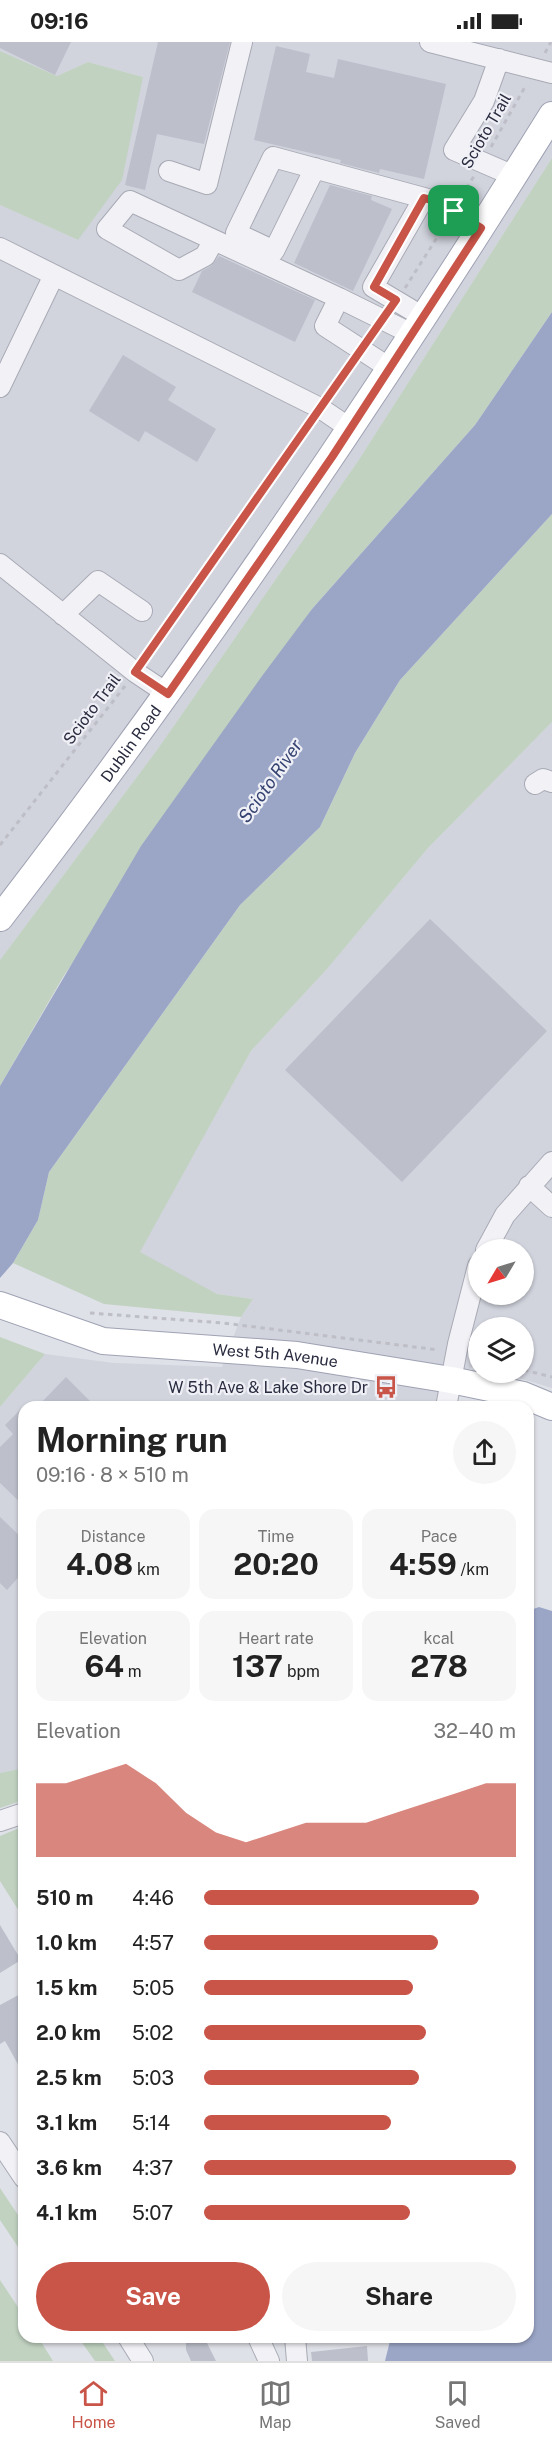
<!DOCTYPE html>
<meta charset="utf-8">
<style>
body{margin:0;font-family:"Public Sans",sans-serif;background:#f6f6f6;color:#222;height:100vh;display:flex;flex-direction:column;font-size:22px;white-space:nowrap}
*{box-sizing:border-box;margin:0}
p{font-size:20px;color:#767676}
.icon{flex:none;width:33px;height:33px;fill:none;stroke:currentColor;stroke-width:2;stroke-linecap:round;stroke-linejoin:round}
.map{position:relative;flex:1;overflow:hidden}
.drawer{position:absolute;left:18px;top:1359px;width:516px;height:942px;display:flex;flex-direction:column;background:#fff;border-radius:18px;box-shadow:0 2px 4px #0004}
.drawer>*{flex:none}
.needle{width:39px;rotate:232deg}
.controls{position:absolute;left:468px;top:1197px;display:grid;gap:12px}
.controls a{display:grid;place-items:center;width:66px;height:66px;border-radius:50%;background:#fff;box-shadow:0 2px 4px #0004;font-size:30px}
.pin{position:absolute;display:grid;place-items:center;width:51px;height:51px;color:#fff;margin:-26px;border-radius:12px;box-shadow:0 3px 9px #0006}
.round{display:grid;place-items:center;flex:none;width:63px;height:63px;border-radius:32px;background:#f6f6f6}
.headline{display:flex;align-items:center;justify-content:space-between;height:102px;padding:0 18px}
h1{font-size:33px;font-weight:700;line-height:45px}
.stats{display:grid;grid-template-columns:repeat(3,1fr);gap:9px;height:102px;padding:6px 18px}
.stats div{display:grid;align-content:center;border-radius:15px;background:#f6f6f6;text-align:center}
.stats b{font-size:30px;font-weight:700}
.stats small{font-size:16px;font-weight:400}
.stats p{font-size:16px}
.chart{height:168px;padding:12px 18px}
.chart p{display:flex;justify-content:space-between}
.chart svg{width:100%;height:108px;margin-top:6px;fill:#c95448;opacity:.7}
.button{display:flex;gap:12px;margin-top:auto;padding:12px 18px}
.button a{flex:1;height:69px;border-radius:36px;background:#c95448;color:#fff;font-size:24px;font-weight:700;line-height:69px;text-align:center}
.button a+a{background:#f6f6f6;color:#222}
ul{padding:0 18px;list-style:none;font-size:20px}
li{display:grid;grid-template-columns:96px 72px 1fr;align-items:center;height:45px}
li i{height:15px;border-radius:8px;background:#c95448}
.status{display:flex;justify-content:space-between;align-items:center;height:42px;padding:0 30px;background:#fff;direction:ltr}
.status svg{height:16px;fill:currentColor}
.tabs{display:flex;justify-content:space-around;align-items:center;height:84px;border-top:2px solid #e0e0e0;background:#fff;font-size:16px;color:#767676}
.tabs a{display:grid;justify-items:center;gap:3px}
.tabs .selected{color:#c95448}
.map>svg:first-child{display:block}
.built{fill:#d1d3dd;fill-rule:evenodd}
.green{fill:#c1d2c1}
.water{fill:#9ba6c7}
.building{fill:#bdbfcb}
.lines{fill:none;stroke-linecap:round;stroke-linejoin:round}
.minor-casing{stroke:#a8aab5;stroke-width:22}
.major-casing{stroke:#9fa2b3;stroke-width:28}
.path{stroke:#bebec6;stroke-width:3;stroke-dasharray:4.5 4.5;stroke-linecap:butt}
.minor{stroke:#f2f2f6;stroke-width:20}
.major{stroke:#fff;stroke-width:26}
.route-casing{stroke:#fff;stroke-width:12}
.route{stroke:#c95448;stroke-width:8}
.labels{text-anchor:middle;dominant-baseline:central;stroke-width:4.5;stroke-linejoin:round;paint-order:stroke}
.street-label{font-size:16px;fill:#292b3f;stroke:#eff0f6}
.poi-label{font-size:16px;fill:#292b3f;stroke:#eff0f6;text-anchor:end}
.water-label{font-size:18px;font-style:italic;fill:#344171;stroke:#eff0f6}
</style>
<div class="status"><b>09:16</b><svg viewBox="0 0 49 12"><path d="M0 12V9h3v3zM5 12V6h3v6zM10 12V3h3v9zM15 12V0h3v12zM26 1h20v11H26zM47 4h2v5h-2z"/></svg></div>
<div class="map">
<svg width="552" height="2319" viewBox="0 0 552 2319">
<rect width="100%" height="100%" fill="#dfe1e8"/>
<path class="built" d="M0 0H552V116L358 419 157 708 0 918V163L78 198 143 35 88 20 57 34 0 9Z
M552 680V1346L502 1331 524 1330V1286H478V1324L474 1323 433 1365H24V1726L0 1731V1365L45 1312 114 1321 222 1325 241 1275 253 1257 217 1252 139 1211 251 1009 327 927 428 806ZM478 1208H524V1252H478Z"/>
<path class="green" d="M0 9 57 34 88 20 143 35 122 138 78 198 0 163Z
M552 116V270L475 383 312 567 63 935 0 1044V918L157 708 358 419Z
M552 472V680L428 806 327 927 251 1009 140 1210 217 1252 253 1257 241 1275 104 1262 13 1221 38 1178 49 1130 240 863 320 785 355 711 400 638Z
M0 1295 45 1312 0 1365Z
M24 1726V1758L0 1766V1731Z
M24 1784V1877L0 1839V1794Z
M0 2146 24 2182V2214L0 2178Z
M0 2238 24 2274V2295H38L53 2319H0Z
M78 2295H99L115 2319H95Z"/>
<path class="water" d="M552 270V472L400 638 355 711 320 785 240 863 49 1130 38 1178 13 1221 0 1236V1044L141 804 262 634 312 567 475 383Z
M539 1565 552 1569V2319H385L391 2295H528V1569Z"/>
<path class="building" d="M0 0H71L55 33 0 6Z
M158 0H230L204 102 157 92 145 148 125 143Z
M276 4 310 12 306 30 334 36 338 17 446 42 424 137 380 127 379 131 340 121 341 118 254 98Z
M330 143 372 154 371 158 392 167 353 249 294 221Z
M219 214 315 258 295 300 192 250 202 229 211 224Z
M123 313 176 345 168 358 216 387 197 420 145 389 139 400 89 369Z
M430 877 547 989 402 1140 285 1028Z
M66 1335 96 1365H37Z
M24 1364V1464L0 1441V1405L13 1392 5 1383Z
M0 1475 24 1498V1529L7 1548 0 1541Z
M0 1883 21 1918 0 1931Z
M24 1950V2033L5 1999 0 2002V1963Z
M186 2295H204L216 2319H191L186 2308Z
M367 2304 368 2319H312L311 2310Z"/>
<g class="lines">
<g class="minor-casing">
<path id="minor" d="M430 0 552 31
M499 17 484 59 454 108 514 134
M315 126 274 209 236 191 273 115 424 156 438 160 481 186
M169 129 207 142 242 0
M424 156 373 245 425 276
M214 198 205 214 179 228 107 187 130 159 339 256 325 284 391 327
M0 206 320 366 351 387
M339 256 414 293
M0 345 54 233
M0 522 135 630 168 652
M63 573 98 539 142 569
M535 742 543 737 552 740
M529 1144 552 1165
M486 1208 505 1173 552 1120
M446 1365 458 1302 478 1224
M0 1779 24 1771
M0 2100 24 2136
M128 2295 143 2319
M258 2295 269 2319
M295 2295 297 2319"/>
</g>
<g class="major-casing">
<g id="major">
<path id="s1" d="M0 876C199 618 380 349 552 73"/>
<path id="s2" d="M0 1263 103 1299 297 1313 451 1338 523 1353 552 1365"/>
</g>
</g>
<path class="path" d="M545 11 551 0
M491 105 526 43
M462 154 474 134
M405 246 445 183
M331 351 351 322
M144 616 310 381
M0 803 125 644
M90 1271 223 1281 439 1308
M524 1328 552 1335"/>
<use href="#minor" class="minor"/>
<use href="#major" class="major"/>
</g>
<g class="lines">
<g class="route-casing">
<path id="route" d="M424 156 438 160 481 186 332 415 168 652 135 630 396 258 374 245Z"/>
</g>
<use href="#route" class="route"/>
</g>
<defs>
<g id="bus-bare" transform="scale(1.8)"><path d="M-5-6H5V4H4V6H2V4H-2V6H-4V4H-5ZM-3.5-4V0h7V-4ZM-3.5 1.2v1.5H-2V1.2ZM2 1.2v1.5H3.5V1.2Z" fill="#c95448" stroke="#eff0f6" stroke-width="2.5" paint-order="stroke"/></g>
</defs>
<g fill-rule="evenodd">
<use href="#bus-bare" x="386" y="1345"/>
</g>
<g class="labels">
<g class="street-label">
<text transform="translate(486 89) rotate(-60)">Scioto Trail</text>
<text transform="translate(92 667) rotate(-53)">Scioto Trail</text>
<text stroke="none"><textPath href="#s1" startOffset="218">Dublin Road</textPath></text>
<text stroke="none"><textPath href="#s2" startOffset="282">West 5th Avenue</textPath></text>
</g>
<g class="poi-label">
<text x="368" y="1345">W 5th Ave &amp; Lake Shore Dr</text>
</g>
<g class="water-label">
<text transform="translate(270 739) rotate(-55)">Scioto River</text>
</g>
</g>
</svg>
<div class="controls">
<a><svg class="needle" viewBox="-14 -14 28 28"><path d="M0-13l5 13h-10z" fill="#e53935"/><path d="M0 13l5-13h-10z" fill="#767676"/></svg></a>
<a><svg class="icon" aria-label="layers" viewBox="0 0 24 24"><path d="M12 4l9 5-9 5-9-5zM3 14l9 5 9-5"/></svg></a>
</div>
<div class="pin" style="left:454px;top:169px;background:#1e9e55"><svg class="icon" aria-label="arrive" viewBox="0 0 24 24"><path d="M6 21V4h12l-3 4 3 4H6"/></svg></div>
<section class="drawer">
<div class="headline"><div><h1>Morning run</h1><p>09:16 · 8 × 510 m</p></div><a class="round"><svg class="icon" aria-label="share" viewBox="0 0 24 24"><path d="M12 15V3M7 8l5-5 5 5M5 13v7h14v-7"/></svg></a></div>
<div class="stats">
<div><p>Distance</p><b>4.08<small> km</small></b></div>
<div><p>Time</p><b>20:20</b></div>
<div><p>Pace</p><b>4:59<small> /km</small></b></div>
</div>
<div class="stats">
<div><p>Elevation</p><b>64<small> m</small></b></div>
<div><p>Heart rate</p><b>137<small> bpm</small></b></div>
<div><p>kcal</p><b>278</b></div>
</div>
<div class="chart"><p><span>Elevation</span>32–40 m</p>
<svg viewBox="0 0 160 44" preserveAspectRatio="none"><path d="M0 44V14L10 14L20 10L30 6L40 14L50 26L60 34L70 38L80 34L90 30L100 30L110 30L120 26L130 22L140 18L150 14L160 14V44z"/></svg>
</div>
<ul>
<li><b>510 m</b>4:46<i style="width:88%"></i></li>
<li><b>1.0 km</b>4:57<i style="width:75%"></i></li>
<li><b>1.5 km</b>5:05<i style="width:67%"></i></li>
<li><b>2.0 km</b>5:02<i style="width:71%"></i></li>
<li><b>2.5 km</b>5:03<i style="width:69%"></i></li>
<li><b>3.1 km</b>5:14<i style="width:60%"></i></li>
<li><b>3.6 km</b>4:37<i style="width:100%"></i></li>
<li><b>4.1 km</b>5:07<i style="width:66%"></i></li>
</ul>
<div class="button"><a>Save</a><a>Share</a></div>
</section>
</div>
<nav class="tabs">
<a class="selected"><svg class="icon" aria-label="home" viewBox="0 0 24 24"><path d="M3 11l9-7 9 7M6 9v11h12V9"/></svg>Home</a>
<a><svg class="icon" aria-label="map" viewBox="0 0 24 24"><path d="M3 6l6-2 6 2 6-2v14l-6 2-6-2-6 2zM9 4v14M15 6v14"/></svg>Map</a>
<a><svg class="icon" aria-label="saved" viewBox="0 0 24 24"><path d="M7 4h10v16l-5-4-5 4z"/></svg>Saved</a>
</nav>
